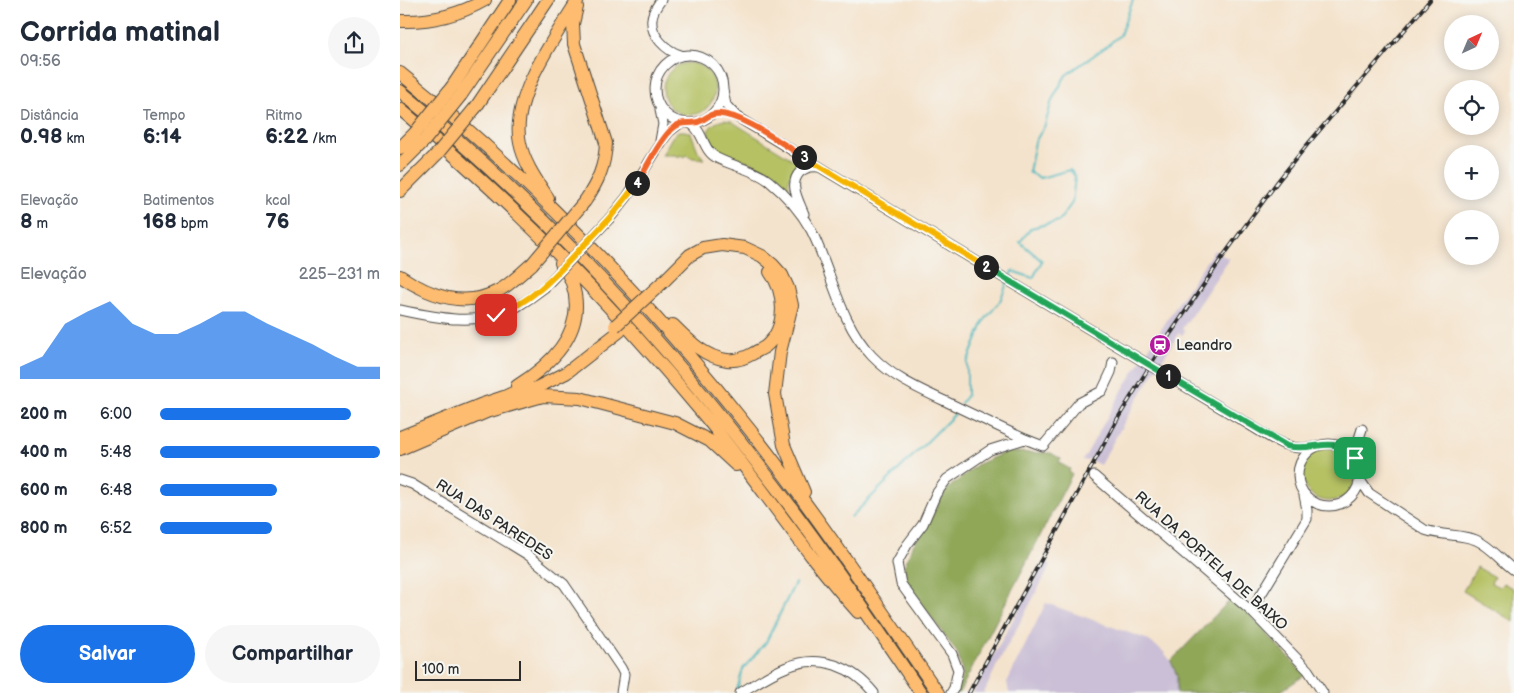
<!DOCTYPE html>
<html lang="pt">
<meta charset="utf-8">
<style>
body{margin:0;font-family:"Balsamiq Sans",sans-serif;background:#f6f6f7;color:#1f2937;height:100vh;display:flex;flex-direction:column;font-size:19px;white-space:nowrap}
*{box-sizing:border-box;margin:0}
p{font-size:16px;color:#747a83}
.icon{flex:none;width:28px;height:28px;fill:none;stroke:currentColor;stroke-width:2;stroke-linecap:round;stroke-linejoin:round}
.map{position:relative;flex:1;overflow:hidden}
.sheet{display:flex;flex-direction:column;background:#fff;width:400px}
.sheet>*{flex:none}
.needle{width:32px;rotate:44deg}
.tools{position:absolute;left:1044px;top:15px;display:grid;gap:10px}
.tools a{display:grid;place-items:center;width:55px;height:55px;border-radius:50%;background:#fff;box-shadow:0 2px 12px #0003;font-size:25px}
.scale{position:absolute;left:15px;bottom:12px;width:106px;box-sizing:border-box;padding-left:5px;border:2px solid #2b2b2b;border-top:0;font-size:14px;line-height:18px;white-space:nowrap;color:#2b2b2b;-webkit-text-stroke:4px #f6f6f2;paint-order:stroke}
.pin{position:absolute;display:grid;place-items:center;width:42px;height:42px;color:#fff;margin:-21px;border-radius:10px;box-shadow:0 2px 8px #0006}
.km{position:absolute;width:25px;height:25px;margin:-12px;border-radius:50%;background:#222;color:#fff;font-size:14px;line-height:25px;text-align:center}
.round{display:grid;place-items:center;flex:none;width:52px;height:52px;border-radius:26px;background:#f6f6f7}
.overview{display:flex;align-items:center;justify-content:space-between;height:85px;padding:0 20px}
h1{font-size:28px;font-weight:600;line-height:38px}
.metrics{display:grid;grid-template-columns:repeat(3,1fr);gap:8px;height:85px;padding:5px 20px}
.metrics div{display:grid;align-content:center}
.metrics b{font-size:21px;font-weight:600}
.metrics small{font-size:14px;font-weight:400}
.metrics p{font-size:14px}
.chart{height:140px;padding:10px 20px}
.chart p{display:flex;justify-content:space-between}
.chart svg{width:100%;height:90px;margin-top:5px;fill:#1a73e8;opacity:.7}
.primary-button{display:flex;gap:10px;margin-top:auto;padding:10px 20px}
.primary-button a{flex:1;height:58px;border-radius:30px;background:#1a73e8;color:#fff;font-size:20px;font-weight:600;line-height:58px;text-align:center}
.primary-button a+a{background:#f6f6f7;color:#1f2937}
ul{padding:0 20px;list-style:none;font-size:16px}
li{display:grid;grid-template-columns:80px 60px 1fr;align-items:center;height:38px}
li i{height:12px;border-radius:6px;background:#1a73e8}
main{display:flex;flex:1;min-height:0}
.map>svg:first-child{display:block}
.industrial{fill:#cabfd6}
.green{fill:#b5c163;stroke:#707647}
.forest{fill:#90a759;stroke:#5e6942}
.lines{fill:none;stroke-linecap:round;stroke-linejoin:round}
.stream{stroke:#48b7bf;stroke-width:2}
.minor-casing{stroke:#494743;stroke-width:11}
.highway-casing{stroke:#494743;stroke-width:14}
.minor{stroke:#fff;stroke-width:9}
.highway{stroke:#fdbc70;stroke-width:12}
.rail-casing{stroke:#2b2b2b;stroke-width:4}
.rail{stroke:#f6f6f2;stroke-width:2;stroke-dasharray:5.5;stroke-linecap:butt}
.minor-bridge-casing{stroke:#494743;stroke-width:11;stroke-linecap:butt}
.highway-bridge-casing{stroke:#494743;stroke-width:14;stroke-linecap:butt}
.minor-bridge{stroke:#fff;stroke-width:9}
.highway-bridge{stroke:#fdbc70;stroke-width:12}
.split-1-casing{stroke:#fff;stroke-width:10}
.split-2-casing{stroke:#fff;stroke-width:10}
.split-3-casing{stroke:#fff;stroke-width:10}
.split-4-casing{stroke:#fff;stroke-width:10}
.split-5-casing{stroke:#fff;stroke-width:10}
.split-1{stroke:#22a559;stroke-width:6}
.split-2{stroke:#22a559;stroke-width:6}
.split-3{stroke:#f5b400;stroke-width:6}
.split-4{stroke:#f0652b;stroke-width:6}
.split-5{stroke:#f5b400;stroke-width:6}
.labels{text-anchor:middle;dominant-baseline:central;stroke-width:4;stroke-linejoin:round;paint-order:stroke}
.poi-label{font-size:15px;fill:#2b2b2b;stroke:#f6f6f2;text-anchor:start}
.street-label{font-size:15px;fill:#2b2b2b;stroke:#f6f6f2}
</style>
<main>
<section class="sheet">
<div class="overview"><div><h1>Corrida matinal</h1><p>09:56</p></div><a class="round"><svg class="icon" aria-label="share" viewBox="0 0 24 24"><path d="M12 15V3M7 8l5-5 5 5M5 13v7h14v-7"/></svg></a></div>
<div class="metrics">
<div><p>Distância</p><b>0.98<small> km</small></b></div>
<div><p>Tempo</p><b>6:14</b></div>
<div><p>Ritmo</p><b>6:22<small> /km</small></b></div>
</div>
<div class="metrics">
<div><p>Elevação</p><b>8<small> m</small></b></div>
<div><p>Batimentos</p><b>168<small> bpm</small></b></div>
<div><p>kcal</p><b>76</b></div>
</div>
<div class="chart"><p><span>Elevação</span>225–231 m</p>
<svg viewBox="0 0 160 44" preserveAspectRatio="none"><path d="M0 44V38L10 33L20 17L30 11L40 6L50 17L60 22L70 22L80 17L90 11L100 11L110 17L120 22L130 27L140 33L150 38L160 38V44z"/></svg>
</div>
<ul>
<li><b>200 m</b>6:00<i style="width:87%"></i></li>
<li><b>400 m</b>5:48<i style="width:100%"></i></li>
<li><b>600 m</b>6:48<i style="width:53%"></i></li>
<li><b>800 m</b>6:52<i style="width:51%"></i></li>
</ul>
<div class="primary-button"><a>Salvar</a><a>Compartilhar</a></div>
</section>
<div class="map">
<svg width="1114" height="693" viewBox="0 0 1114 693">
<rect width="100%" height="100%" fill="#f6f6f2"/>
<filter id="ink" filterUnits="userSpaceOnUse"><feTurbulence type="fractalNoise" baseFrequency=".02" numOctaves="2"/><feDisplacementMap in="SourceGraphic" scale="10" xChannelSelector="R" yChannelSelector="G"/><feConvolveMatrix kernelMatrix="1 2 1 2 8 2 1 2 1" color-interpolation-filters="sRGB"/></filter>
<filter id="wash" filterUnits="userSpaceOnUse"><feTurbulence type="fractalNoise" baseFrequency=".0096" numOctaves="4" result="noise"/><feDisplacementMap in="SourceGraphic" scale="20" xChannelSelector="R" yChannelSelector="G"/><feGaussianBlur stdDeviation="1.12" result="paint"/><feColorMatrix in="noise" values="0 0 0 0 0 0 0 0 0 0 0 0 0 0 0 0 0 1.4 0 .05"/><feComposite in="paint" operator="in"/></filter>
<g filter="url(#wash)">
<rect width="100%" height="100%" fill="#f4e3cc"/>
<path class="industrial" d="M814 250 829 259 782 329 785 331 782 335 779 333 737 400 700 465 688 459 687 461 683 460 723 389 780 300Z
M645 561 651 565 597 665 584 693H573Z
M646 603 746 639 762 650 771 661 777 676V693H609L607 682Z"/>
<path class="green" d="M263 89a26 26 0 1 1 52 0a26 26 0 1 1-52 0Z
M324 120 331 121 400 164C391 173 386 179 390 192 380 183 370 174 359 167 339 153 313 162 308 131 312 124 316 122 324 120Z
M278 131H285L291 133 298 151 304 159 293 158 286 155 284 157 281 154 279 157 275 155H262L272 137Z
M902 474a27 27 0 1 1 54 0a27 27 0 1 1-54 0Z
M1077 567 1094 577 1091 583 1099 587 1103 583 1114 589V622L1063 591Z"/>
<path class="forest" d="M606 452 651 453 661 459 659 463 670 469 669 472 672 474 559 693H554L563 675 558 654 507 584 504 566 513 545 524 531 545 491 578 464Z
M831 599 847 612 905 675 878 693H777V676L771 661Z"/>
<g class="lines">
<path class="stream" d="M609 279 612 271 633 278 642 261 620 242 631 228 659 221 672 203 675 176 670 170 640 178 629 172 635 142 645 125 652 100 666 75 707 46 720 35 733 0
M561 403 567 395V363L584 321 600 301 607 283
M451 517 555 414
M337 690 343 669 366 642 395 583"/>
</g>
</g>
<g filter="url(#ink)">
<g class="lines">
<g class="minor-casing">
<path id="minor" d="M261 0C257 6 252 12 252 19 250 35 266 51 281 55
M255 89a34 34 0 1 1 68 0a34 34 0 1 1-68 0Z
M323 90 326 105 337 117 579 263
M290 123C304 131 302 150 317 158 334 167 354 169 369 181 385 194 401 212 411 230 432 271 439 322 472 356 493 378 521 390 549 403 574 415 599 427 625 439L643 446 679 403 702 391 711 372 713 362
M260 141 263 124 260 110
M404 214C399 201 388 184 400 172 406 167 412 166 419 167
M210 218 227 197 263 140 269 132 282 122
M0 310C37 318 79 327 115 308 125 302 135 295 144 288
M853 427C873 439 889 452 913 447
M898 475a31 31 0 1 1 62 0a31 31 0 1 1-62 0Z
M958 461 956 448 962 429
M694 476 851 611 908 670 923 693
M0 480 12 484 128 555 164 584 221 668 224 674 221 693
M960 480 969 493 1025 530C1042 536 1062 534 1076 540 1092 547 1101 561 1114 570
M851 611 907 519V510L904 495
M340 693C355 684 371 673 387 667 420 653 453 667 474 693
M551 693 554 688 558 670 552 654 501 584 497 563 507 545 523 524 536 494 547 479 590 450 625 439"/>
</g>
<g class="highway-casing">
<path id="highway" d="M177 7 173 24 174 44 206 143C205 166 198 182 185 201
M0 21C30 22 59 15 85 0
M0 73C130 177 247 299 350 430 417 515 477 604 538 693
M52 87 110 0
M0 91C133 200 253 327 358 464 416 538 468 615 521 693
M61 95 126 0
M76 107 148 0
M0 109C111 201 212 304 304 415 357 479 402 550 458 612
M0 148 15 133
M0 165 24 141
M0 191 37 154
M148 198C137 181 124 163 120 143 110 98 155 37 178 0
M0 276C30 296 64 309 98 291 110 285 121 273 132 264
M264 281 290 255 303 248 322 245 345 248 362 256 373 265 382 275 388 288 392 305 380 352 375 394 384 445 404 492
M273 325C288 340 304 357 327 360 335 361 345 358 352 354 357 351 362 349 366 346 387 328 386 293 370 272
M117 386C152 364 188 330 172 283 170 276 165 270 161 263
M120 396 166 373 220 331
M90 411 143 396 180 398 275 423 310 441 336 465
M0 437 80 405 104 397 128 386
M0 449 98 407"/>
</g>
<use href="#minor" class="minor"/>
<use href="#highway" class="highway"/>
<g class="rail-casing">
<path id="rail" d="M569 693 718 418 762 346 824 255 878 181 907 145 1030 0"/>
</g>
<use href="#rail" class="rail"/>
<g class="minor-bridge-casing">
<path id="minor-bridge" d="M579 263 853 427
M144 288 210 218"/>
</g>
<g class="highway-bridge-casing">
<path id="highway-bridge" d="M15 133 52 87
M24 141 61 95
M37 154 76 107
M132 264 185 201
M215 326 264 281"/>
</g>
<use href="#minor-bridge" class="minor-bridge"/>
<use href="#highway-bridge" class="highway-bridge"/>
</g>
</g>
<g class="lines" filter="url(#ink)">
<g class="split-1-casing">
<path id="split-1" d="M768 376 887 446C914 453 933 432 955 458"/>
</g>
<g class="split-2-casing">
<path id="split-2" d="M586 267 768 376"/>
</g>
<g class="split-3-casing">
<path id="split-3" d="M404 157 586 267"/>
</g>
<g class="split-4-casing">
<path id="split-4" d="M237 183C248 166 256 146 270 131 282 119 285 125 298 122 304 120 309 114 315 114 338 111 384 145 404 157"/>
</g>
<g class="split-5-casing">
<path id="split-5" d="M96 315C134 301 155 276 182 247 202 227 221 206 237 183"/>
</g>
<use href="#split-1" class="split-1"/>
<use href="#split-2" class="split-2"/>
<use href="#split-3" class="split-3"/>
<use href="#split-4" class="split-4"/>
<use href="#split-5" class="split-5"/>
</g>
<defs>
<g id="station-disc" transform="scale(1.125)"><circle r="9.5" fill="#b5179e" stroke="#f6f6f2"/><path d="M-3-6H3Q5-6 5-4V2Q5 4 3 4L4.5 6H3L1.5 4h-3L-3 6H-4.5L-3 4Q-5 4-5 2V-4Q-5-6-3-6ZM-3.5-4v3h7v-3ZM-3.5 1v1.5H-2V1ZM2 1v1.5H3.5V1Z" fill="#fff"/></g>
</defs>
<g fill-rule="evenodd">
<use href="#station-disc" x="760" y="345"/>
</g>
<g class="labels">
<g class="poi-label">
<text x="776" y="345">Leandro</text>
</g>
<g class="street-label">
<text transform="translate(94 520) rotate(33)">RUA DAS PAREDES</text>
<text transform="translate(811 561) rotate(42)">RUA DA PORTELA DE BAIXO</text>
</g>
</g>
</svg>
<div class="tools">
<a><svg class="needle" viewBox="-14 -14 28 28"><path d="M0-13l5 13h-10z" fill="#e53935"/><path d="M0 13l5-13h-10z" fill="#747a83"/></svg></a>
<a><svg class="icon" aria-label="locate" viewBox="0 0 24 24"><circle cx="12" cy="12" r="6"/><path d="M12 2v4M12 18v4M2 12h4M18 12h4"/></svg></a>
<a>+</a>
<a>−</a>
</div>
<div class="scale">100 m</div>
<div class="pin" style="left:955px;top:458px;background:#1e9e55"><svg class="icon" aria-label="arrive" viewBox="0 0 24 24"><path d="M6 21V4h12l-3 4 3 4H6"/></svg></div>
<div class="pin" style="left:96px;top:315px;background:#d93025"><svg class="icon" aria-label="check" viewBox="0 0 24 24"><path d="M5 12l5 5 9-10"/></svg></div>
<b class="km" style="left:768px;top:376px">1</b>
<b class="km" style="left:586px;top:267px">2</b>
<b class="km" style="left:404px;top:157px">3</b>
<b class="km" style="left:237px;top:183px">4</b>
</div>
</main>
